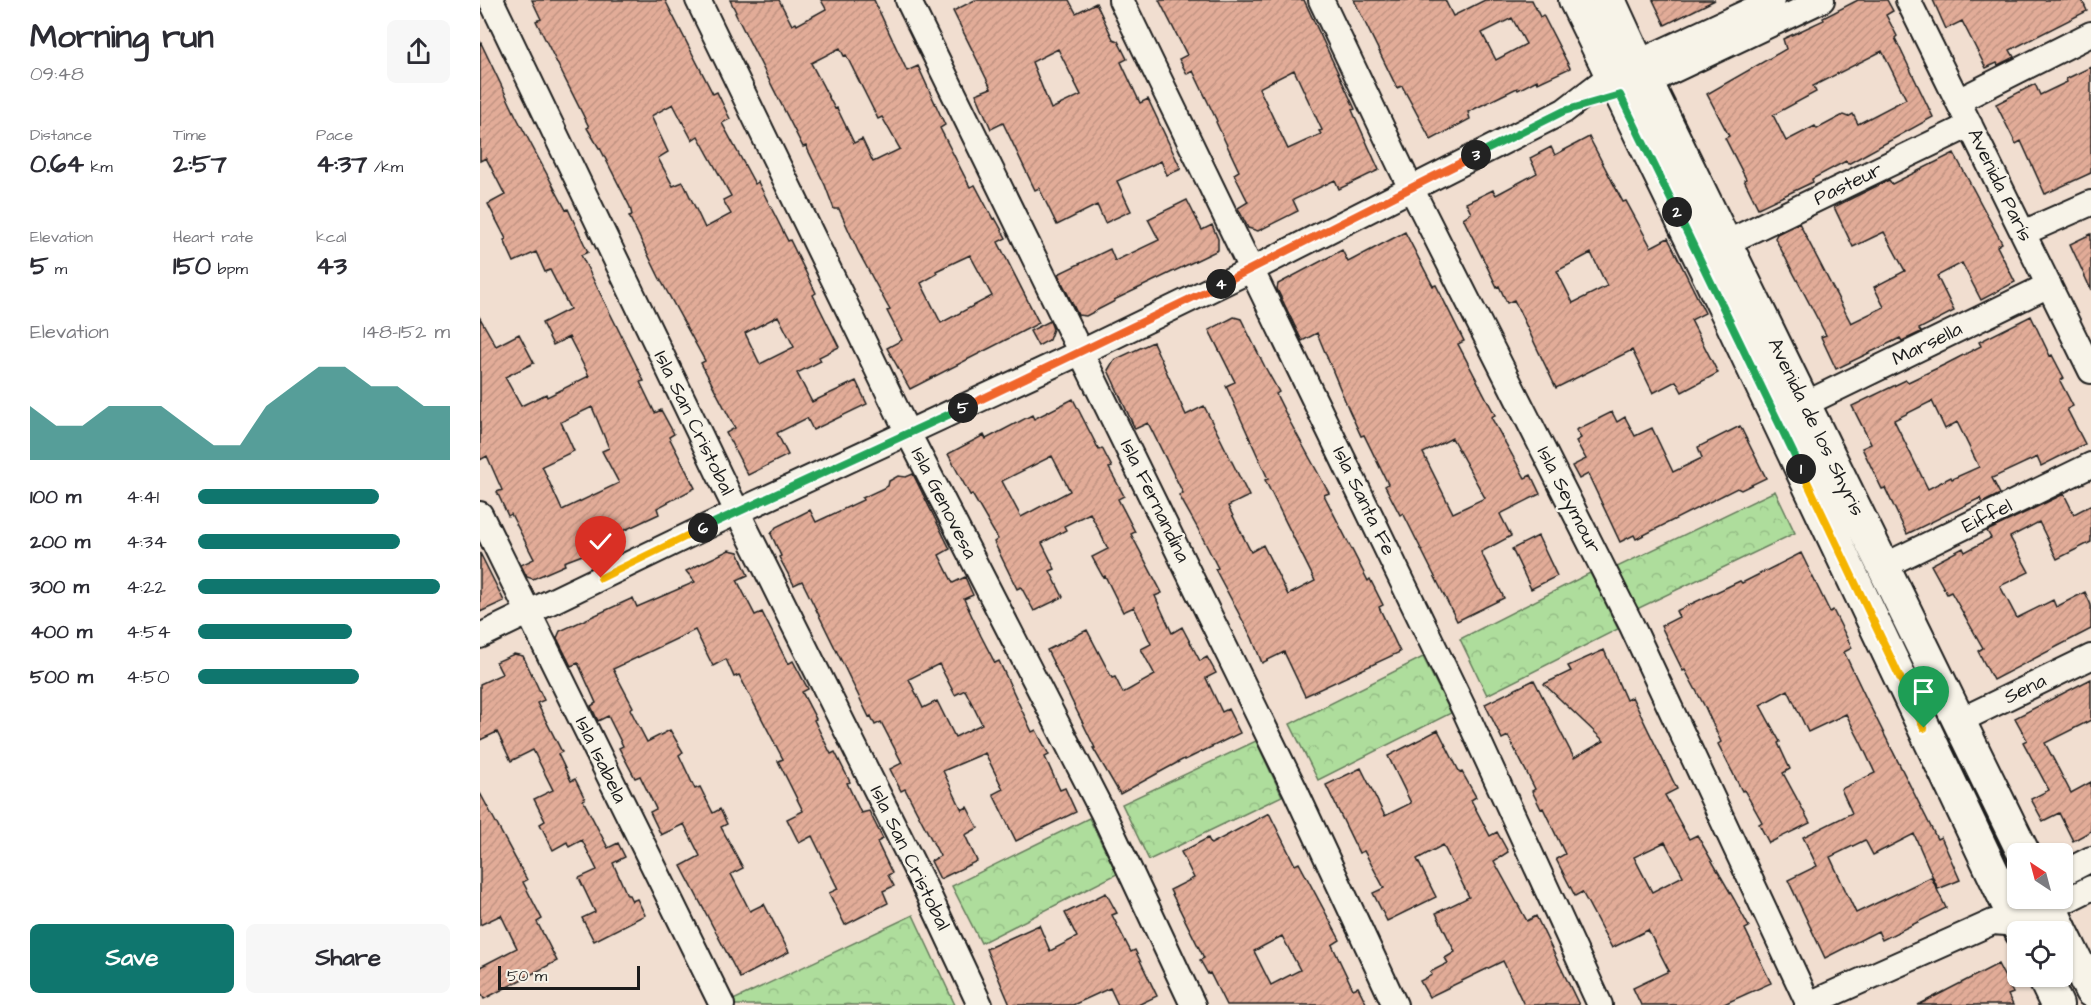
<!DOCTYPE html>
<meta charset="utf-8">
<style>
body{margin:0;font-family:"Architects Daughter",sans-serif;background:#f7f7f7;color:#2b2b33;height:100vh;display:flex;flex-direction:column;font-size:22px;white-space:nowrap}
*{box-sizing:border-box;margin:0}
p{font-size:20px;color:#7c7c81}
.icon{flex:none;width:33px;height:33px;fill:none;stroke:currentColor;stroke-width:2;stroke-linecap:round;stroke-linejoin:round}
.map{position:relative;flex:1;overflow:hidden}
.sheet{display:flex;flex-direction:column;background:#fff;width:480px}
.sheet>*{flex:none}
.needle{width:39px;rotate:324deg}
.controls{position:absolute;left:1527px;top:843px;display:grid;gap:12px}
.controls a{display:grid;place-items:center;width:66px;height:66px;border-radius:9px;background:#fff;box-shadow:0 2px 4px #0004;font-size:30px}
.scale{position:absolute;left:18px;bottom:15px;width:142px;box-sizing:border-box;padding-left:6px;border:3px solid #1c1c1c;border-top:0;font-size:16px;line-height:21px;white-space:nowrap;color:#1c1c1c;-webkit-text-stroke:4px #f7f3e8;paint-order:stroke}
.pin{position:absolute;display:grid;place-items:center;width:51px;height:51px;color:#fff;margin:-62px -26px;border-radius:50% 50% 50% 0;rotate:-45deg;box-shadow:0 0 6px #0007}
.pin .icon{rotate:45deg}
.km{position:absolute;width:30px;height:30px;margin:-15px;border-radius:50%;background:#222;color:#fff;font-size:16px;line-height:30px;text-align:center}
.round{display:grid;place-items:center;flex:none;width:63px;height:63px;border-radius:9px;background:#f7f7f7}
.head{display:flex;align-items:center;justify-content:space-between;height:102px;padding:0 30px}
h1{font-size:33px;font-weight:700;line-height:45px}
.figures{display:grid;grid-template-columns:repeat(3,1fr);gap:9px;height:102px;padding:6px 30px}
.figures div{display:grid;align-content:center}
.figures b{font-size:26px;font-weight:700}
.figures small{font-size:16px;font-weight:400}
.figures p{font-size:16px}
.chart{height:168px;padding:12px 30px}
.chart p{display:flex;justify-content:space-between}
.chart svg{width:100%;height:108px;margin-top:6px;fill:#0f766e;opacity:.7}
.cta{display:flex;gap:12px;margin-top:auto;padding:12px 30px}
.cta a{flex:1;height:69px;border-radius:9px;background:#0f766e;color:#fff;font-size:24px;font-weight:700;line-height:69px;text-align:center}
.cta a+a{background:#f7f7f7;color:#2b2b33}
ul{padding:0 30px;list-style:none;font-size:20px}
li{display:grid;grid-template-columns:96px 72px 1fr;align-items:center;height:45px}
li i{height:15px;border-radius:8px;background:#0f766e}
main{display:flex;flex:1;min-height:0}
.map>svg:first-child{display:block}
.forest{fill:url(#forest-crowns);stroke:#657c5c;stroke-width:1.5}
.building{fill:url(#building-hatch);stroke:#1c1c1c;stroke-width:1.5;fill-rule:evenodd}
.lines{fill:none;stroke-linecap:round;stroke-linejoin:round}
.minor-casing{stroke:#1c1c1c;stroke-width:28}
.major-casing{stroke:#1c1c1c;stroke-width:36}
.minor{stroke:#f7f3e8;stroke-width:24}
.major{stroke:#f7f3e8;stroke-width:32}
.split-1-casing{stroke:#fff;stroke-width:12}
.split-2-casing{stroke:#fff;stroke-width:12}
.split-3-casing{stroke:#fff;stroke-width:12}
.split-4-casing{stroke:#fff;stroke-width:12}
.split-5-casing{stroke:#fff;stroke-width:12}
.split-6-casing{stroke:#fff;stroke-width:12}
.split-7-casing{stroke:#fff;stroke-width:12}
.split-1{stroke:#f5b400;stroke-width:8}
.split-2{stroke:#22a559;stroke-width:8}
.split-3{stroke:#22a559;stroke-width:8}
.split-4{stroke:#f0652b;stroke-width:8}
.split-5{stroke:#f0652b;stroke-width:8}
.split-6{stroke:#22a559;stroke-width:8}
.split-7{stroke:#f5b400;stroke-width:8}
.labels{text-anchor:middle;dominant-baseline:central;stroke-width:5;stroke-linejoin:round;paint-order:stroke}
.street-label{font-size:20px;fill:#1c1c1c;stroke:#f7f3e8}
</style>
<main>
<section class="sheet">
<div class="head"><div><h1>Morning run</h1><p>09:48</p></div><a class="round"><svg class="icon" aria-label="share" viewBox="0 0 24 24"><path d="M12 15V3M7 8l5-5 5 5M5 13v7h14v-7"/></svg></a></div>
<div class="figures">
<div><p>Distance</p><b>0.64<small> km</small></b></div>
<div><p>Time</p><b>2:57</b></div>
<div><p>Pace</p><b>4:37<small> /km</small></b></div>
</div>
<div class="figures">
<div><p>Elevation</p><b>5<small> m</small></b></div>
<div><p>Heart rate</p><b>150<small> bpm</small></b></div>
<div><p>kcal</p><b>43</b></div>
</div>
<div class="chart"><p><span>Elevation</span>148–152 m</p>
<svg viewBox="0 0 160 44" preserveAspectRatio="none"><path d="M0 44V22L10 30L20 30L30 22L40 22L50 22L60 30L70 38L80 38L90 22L100 14L110 6L120 6L130 14L140 14L150 22L160 22V44z"/></svg>
</div>
<ul>
<li><b>100 m</b>4:41<i style="width:72%"></i></li>
<li><b>200 m</b>4:34<i style="width:80%"></i></li>
<li><b>300 m</b>4:22<i style="width:96%"></i></li>
<li><b>400 m</b>4:54<i style="width:61%"></i></li>
<li><b>500 m</b>4:50<i style="width:64%"></i></li>
</ul>
<div class="cta"><a>Save</a><a>Share</a></div>
</section>
<div class="map">
<svg width="1611" height="1005" viewBox="0 0 1611 1005">
<defs>
<pattern id="forest-crowns" width="20" height="18" patternUnits="userSpaceOnUse" patternTransform="scale(1.5)"><rect width="20" height="18" fill="#aedd9c"/><path d="M2 6a3 3 0 1 1 6 0M12 15a3 3 0 1 1 6 0" fill="none" stroke="#95bd86"/></pattern>
<pattern id="building-hatch" width="6" height="6" patternUnits="userSpaceOnUse" patternTransform="scale(1.5)"><rect width="6" height="6" fill="#e2ac98"/><path d="M-1 1l2-2M0 6l6-6M5 7l2-2" fill="none" stroke="#c19382"/></pattern>
</defs>
<rect width="100%" height="100%" fill="#f1ded0"/>
<filter id="ink" filterUnits="userSpaceOnUse"><feTurbulence type="fractalNoise" baseFrequency=".0167" numOctaves="2"/><feDisplacementMap in="SourceGraphic" scale="12" xChannelSelector="R" yChannelSelector="G"/><feConvolveMatrix kernelMatrix="1 2 1 2 8 2 1 2 1" color-interpolation-filters="sRGB"/></filter>
<g filter="url(#ink)">
<path class="forest" d="M1295 491 1315 533 1157 609 1137 567Z
M1110 573 1138 629 1007 695 980 639Z
M943 657 971 713 838 780 810 724Z
M776 741 802 796 669 860 642 804Z
M609 818 637 874 501 943 472 886Z
M433 915 475 1005H251L249 1002Z"/>
<path class="building" d="M52 0H185L233 94 237 92 250 119 242 123 275 184 278 182 308 241 310 240 336 293 333 295 359 347 339 357 341 361 317 373 332 402 376 381 387 404 333 430 327 418 297 433 308 455 268 475 246 433 255 428 221 363 225 361 179 277 149 216 152 215 150 207 120 148H119L107 128 109 127 56 21 61 19ZM193 104 212 140 218 136 251 196 243 200 251 214 225 228 203 182 193 186 178 158 188 152 171 116ZM298 316 314 347 280 364 265 333Z
M250 0H299L312 25 316 23 317 25 346 9 341 0H394L427 71 438 66 465 125 460 128 490 187 495 185 513 219 515 218 526 238 518 242 559 323 430 389 407 348 422 340 407 311 410 310 406 303 378 251 359 209H354L345 185 326 146 323 147 255 13 256 12ZM360 48 364 56 366 55 398 119 402 117 420 149 393 162 382 139 374 143 357 108 355 109 331 63ZM490 255 512 296 461 323 441 283 457 274 456 271Z
M495 0H589L596 13 616 3 633 39 638 41 647 59 641 62 660 103 668 99 701 169 687 175 681 161 637 181 651 211 625 223 617 205 577 225 559 188 555 190 523 123 511 129 496 94 511 88 473 11ZM578 49 601 95 571 109 552 62Z
M679 0H824L875 109 872 110 899 170 859 189 855 180 813 200 818 211 778 231 768 228 758 208 768 202 754 174 759 171 736 122 737 121 713 71 707 74 699 59 707 55ZM814 70 842 130 839 131 841 134 808 149 779 88Z
M874 0H965L973 16 1005 0H1052L1060 17 1063 15 1090 68 1058 83 1057 80 1038 90 1037 88 988 112 990 119 951 140 922 86 917 88ZM1032 18 1046 44 1016 60 1002 33Z
M1173 0H1235L1185 25Z
M1378 0H1407L1413 11 1406 15 1417 36 1415 38 1453 117 1368 164 1366 161 1332 179 1333 182 1278 208 1264 180 1266 179 1245 138 1249 136 1227 94 1306 49 1303 39 1344 20 1343 18ZM1402 51 1426 99 1378 124 1373 114 1368 117 1363 115 1337 129 1335 126 1306 141 1293 115 1336 92 1333 86Z
M1453 0H1602L1607 11 1530 50 1534 57 1518 65 1517 63 1506 68 1482 21 1466 29Z
M0 41 36 116 86 210 88 209 108 252 101 255 164 381 160 382 175 413 181 410 194 434 189 437 215 488 177 508 179 514 134 535 136 538 105 554 84 562 85 565 53 579 47 577 41 565 54 559 31 514 28 516 17 492 22 490 7 456 0 460V318L16 346 39 334 54 363 25 377 41 406 66 394 67 397 109 376 89 337 73 345 62 323 90 309 70 270 65 272 56 252 34 262 24 240 26 239 8 204 25 195 6 158 0 161ZM112 407 129 448 122 451 139 483 82 510 62 466 94 451 81 422Z
M1611 67V173L1565 194 1541 141 1536 144 1516 104 1555 84 1560 95 1587 82 1586 79Z
M1109 137 1143 202 1146 201 1171 247 1188 238 1225 313 1211 320 1238 373 1202 392 1196 381 1173 393 1152 350 1076 388 1034 300 1027 303 1019 286 1017 287 983 218 991 213 986 203 1013 190 1016 195 1057 173 1050 158 1071 147 1075 155ZM1111 253 1127 286 1093 303 1077 271Z
M1474 153 1522 243 1517 246 1535 282 1501 300 1482 263 1457 276 1474 311 1439 329 1441 332 1422 341 1420 338 1356 369 1341 337 1346 335 1295 238 1297 234 1319 223 1371 323 1404 307 1394 287 1425 271 1404 232 1373 247 1354 207 1409 180 1412 184Z
M707 200 722 230 732 225 738 239V250L634 300 635 301 606 316 598 315 578 274 630 249 635 261 679 240 668 219Z
M925 232 953 286 956 285 984 341 978 344 1015 415 1011 417 1045 478 1051 475 1060 494 1020 514 1031 536 1001 552 1024 598 977 621 923 513 920 515 905 486 908 484 884 435 881 436 869 410 837 333 822 341 797 289 798 284 862 250 868 262ZM972 438 1005 498 973 513 943 453Z
M1611 234V290L1590 244Z
M1551 316 1570 356 1572 355 1584 378 1580 381 1593 406 1587 409 1605 444 1561 466 1557 457 1512 478 1520 494 1502 503 1500 498 1427 534 1405 488 1402 489 1382 448 1391 444 1372 406 1426 380 1428 382 1466 364 1501 346 1499 342ZM1452 401 1465 429 1477 422 1499 467 1472 479 1471 477 1448 489 1414 420Z
M754 317 761 319 785 367 799 392 796 394 810 422 849 493 844 495 888 581 890 579 903 605 899 607 920 652 825 696 804 652 782 663 772 638 735 569 738 568 718 529 699 495 703 493 668 423 655 429 628 370 634 360 673 342 706 415 724 406 769 496 748 506 771 552 783 545 808 595 835 581 785 480 788 479 746 386 755 382 729 330Z
M570 321 573 329 569 340 558 346 550 331Z
M593 399 619 450 622 448 632 467 629 468 644 496 638 499 655 532 651 534 682 593 675 596 692 633 702 627 720 661 727 657 736 673 726 678 742 712 748 709 760 733 705 760 704 759 640 794 613 748H615L567 650 607 630 632 678 635 677 643 693 675 675 661 649 671 644 654 607 643 612 625 576 623 577 612 557 628 549 610 513 584 526 586 530 562 543 575 569 570 571 583 597 554 611 541 587 537 589 514 542 518 539 492 494 490 495 468 454 504 435 506 439 552 415 554 419ZM572 456 590 491 541 517 522 481Z
M1132 412 1137 422 1145 417 1155 436 1172 428 1193 472 1222 458 1218 447 1260 426 1286 478 1261 490 1257 488 1156 539 1154 535 1140 542 1108 474 1099 479 1092 466 1106 459 1096 441 1101 438 1096 430Z
M433 474 470 549 459 555 473 583 485 577 493 595 484 599 501 636 515 663 519 661 552 732 556 730 569 755 565 757 580 790 585 788 596 812 536 841 513 794 523 789 505 753 463 771 482 810 487 807 498 828 485 835 497 861 460 879 451 861 460 856 425 789 421 791 410 769 422 763 401 722 395 725 391 716 389 717 322 581 314 585 299 557 301 556 291 534 296 527 330 510 336 522 383 500 382 498 408 486 409 481 418 476 426 477ZM459 664 475 695 485 690 502 724 475 737 457 701 443 708 429 679Z
M1584 494 1594 514 1611 505V542L1577 559 1559 522 1530 537 1549 572 1520 586 1537 618 1573 600 1576 607 1605 592 1611 605V629L1513 680 1498 651 1503 648 1471 592 1467 594 1451 565 1483 548 1485 552 1511 538 1507 531Z
M1058 536 1077 576 1051 589 1032 549Z
M249 550 258 552 268 575 257 580 275 615 282 612 308 664 313 661 328 689 322 692 336 719 334 720 351 754 355 752 370 782 367 783 381 813 389 811 403 839 397 842 412 873 408 875 414 886 403 891 408 903 365 925 349 893 358 889 332 836 319 843 307 819 323 811 298 761 303 759 259 675 254 677 246 659 233 666 215 630 133 669 153 707 150 709 167 742 190 730 203 752 199 755 215 789 220 787 233 813 240 809 247 824 241 827 263 868 251 874 270 911 284 904 309 952 260 978 201 866 220 856 204 824 181 835 170 812 176 809 160 776 155 778 139 748 143 746 128 716 118 721 111 706 116 703 98 663 91 666 77 638 80 631 153 598 157 607 215 582 206 571Z
M0 553 24 601 0 612Z
M1321 553 1350 612 1353 610 1372 648 1364 652 1388 702 1457 839 1461 837 1480 880 1458 889 1434 834 1393 855 1385 840 1350 857 1376 913 1451 877 1466 908 1402 940 1398 931 1345 958 1308 880 1337 866 1323 837 1372 813 1361 789 1395 773 1380 741 1366 714 1328 732 1308 690 1280 705 1300 742 1298 743 1310 769 1303 773 1330 823 1289 843 1279 824 1282 822 1264 790 1262 791 1238 744 1241 742 1225 707 1205 670 1203 671 1181 626 1199 617 1196 611 1260 581 1262 583Z
M1124 650 1146 700 1152 697 1197 789 1185 795 1209 839 1217 835 1254 899 1269 927 1265 929 1291 983 1242 1005H1161L1153 988 1189 971 1168 930 1132 948 1102 892 1095 896 1076 859 1085 854 1063 808 1061 809 1052 791 1055 789 1051 781 1028 736 1022 739 1005 704 1054 680 1094 758 1124 741 1064 684 1091 671 1088 666ZM1185 842 1203 876 1172 892 1154 857Z
M34 654 43 656 64 700 57 703 82 752 78 754 91 781 95 779 105 799 103 800 128 848 138 843 145 857 133 863 147 895H149L152 901 157 899 165 915 114 941 102 918 115 912 99 878 117 870 102 840 89 847 87 842 73 850 60 824 65 821 54 799 73 790 53 750 31 761 17 732 0 740V684L22 674 16 662Z
M1611 679V720L1565 743 1591 793 1611 782V831L1593 841 1579 813 1563 821 1551 799 1569 790 1543 742 1547 740 1535 718Z
M958 730 980 773 982 772 996 797 991 800 1010 836 1017 832 1028 852 1014 861 1047 921 1056 916 1099 1005H1044L1023 961 949 997 940 981 952 975 950 972 968 963 965 958 975 952 956 913 989 897 963 845 937 859 956 897 907 921 893 893 904 888 884 851 879 853 846 785 881 768 905 816 931 803 908 756Z
M0 793 47 880 43 882 62 919 57 922 77 961 4 999 0 991V967L37 948 21 915 0 925Z
M789 813 815 865 819 863 860 940 852 945 873 989 878 987 887 1005H746L730 973 728 974 720 960 724 958 690 890 714 878 701 852 728 838 731 844ZM802 936 820 970 791 985 774 951Z
M626 893 637 913 632 915 651 952 655 950 677 996 658 1005H638L630 988 593 1005H530L506 949 559 925 570 951 597 937 585 913Z
M1518 964 1533 993 1528 995 1533 1005H1438Z"/>
<g class="lines">
<g class="minor-casing">
<path id="minor" d="M11 0 248 493 449 896 500 1005
M218 0 428 433 622 811 713 1005
M428 0 815 790 915 1005
M641 0 984 709 1120 1005
M841 0 924 174 1151 624 1329 1005
M1428 0 1611 371
M1152 90 1342 0
M1478 101 1611 34
M1543 233 1611 203
M1246 243 1490 125
M1325 404 1569 285
M0 514 242 1005
M1404 566 1611 465
M0 636 238 521 612 347 783 264 1084 111 1131 75 1293 0
M1479 721 1611 657
M1582 874 1611 859
M1327 1005 1513 922 1538 924 1611 888"/>
</g>
<g class="major-casing">
<path id="major" d="M1095 0 1249 317 1541 932
M1129 0 1167 83 1544 854
M1566 898 1582 932
M1582 932 1611 991
M1563 976 1577 1005"/>
</g>
<use href="#minor" class="minor"/>
<use href="#major" class="major"/>
</g>
</g>
<g class="lines" filter="url(#ink)">
<g class="split-1-casing">
<path id="split-1" d="M1321 469 1444 728"/>
</g>
<g class="split-2-casing">
<path id="split-2" d="M1197 212 1321 469"/>
</g>
<g class="split-3-casing">
<path id="split-3" d="M996 155 1084 111 1140 95 1197 212"/>
</g>
<g class="split-4-casing">
<path id="split-4" d="M741 284 996 155"/>
</g>
<g class="split-5-casing">
<path id="split-5" d="M483 408 741 284"/>
</g>
<g class="split-6-casing">
<path id="split-6" d="M223 528 483 408"/>
</g>
<g class="split-7-casing">
<path id="split-7" d="M121 578 223 528"/>
</g>
<use href="#split-1" class="split-1"/>
<use href="#split-2" class="split-2"/>
<use href="#split-3" class="split-3"/>
<use href="#split-4" class="split-4"/>
<use href="#split-5" class="split-5"/>
<use href="#split-6" class="split-6"/>
<use href="#split-7" class="split-7"/>
</g>
<g class="labels">
<g class="street-label">
<text transform="translate(1368 184) rotate(-26)">Pasteur</text>
<text transform="translate(1520 185) rotate(64)">Avenida París</text>
<text transform="translate(1447 344) rotate(-26)">Marsella</text>
<text transform="translate(214 423) rotate(64)">Isla San Cristobal</text>
<text transform="translate(1336 427) rotate(64)">Avenida de los Shyris</text>
<text transform="translate(1089 500) rotate(63)">Isla Seymour</text>
<text transform="translate(675 501) rotate(64)">Isla Fernandina</text>
<text transform="translate(884 501) rotate(64)">Isla Santa Fe</text>
<text transform="translate(464 503) rotate(63)">Isla Genovesa</text>
<text transform="translate(1507 516) rotate(-26)">Eiffel</text>
<text transform="translate(1545 689) rotate(-26)">Sena</text>
<text transform="translate(121 760) rotate(64)">Isla Isabela</text>
<text transform="translate(430 858) rotate(64)">Isla San Cristobal</text>
</g>
</g>
</svg>
<div class="controls">
<a><svg class="needle" viewBox="-14 -14 28 28"><path d="M0-13l5 13h-10z" fill="#e53935"/><path d="M0 13l5-13h-10z" fill="#7c7c81"/></svg></a>
<a><svg class="icon" aria-label="locate" viewBox="0 0 24 24"><circle cx="12" cy="12" r="6"/><path d="M12 2v4M12 18v4M2 12h4M18 12h4"/></svg></a>
</div>
<div class="scale">50 m</div>
<div class="pin" style="left:1444px;top:728px;background:#1e9e55"><svg class="icon" aria-label="arrive" viewBox="0 0 24 24"><path d="M6 21V4h12l-3 4 3 4H6"/></svg></div>
<div class="pin" style="left:121px;top:578px;background:#d93025"><svg class="icon" aria-label="check" viewBox="0 0 24 24"><path d="M5 12l5 5 9-10"/></svg></div>
<b class="km" style="left:1321px;top:469px">1</b>
<b class="km" style="left:1197px;top:212px">2</b>
<b class="km" style="left:996px;top:155px">3</b>
<b class="km" style="left:741px;top:284px">4</b>
<b class="km" style="left:483px;top:408px">5</b>
<b class="km" style="left:223px;top:528px">6</b>
</div>
</main>
